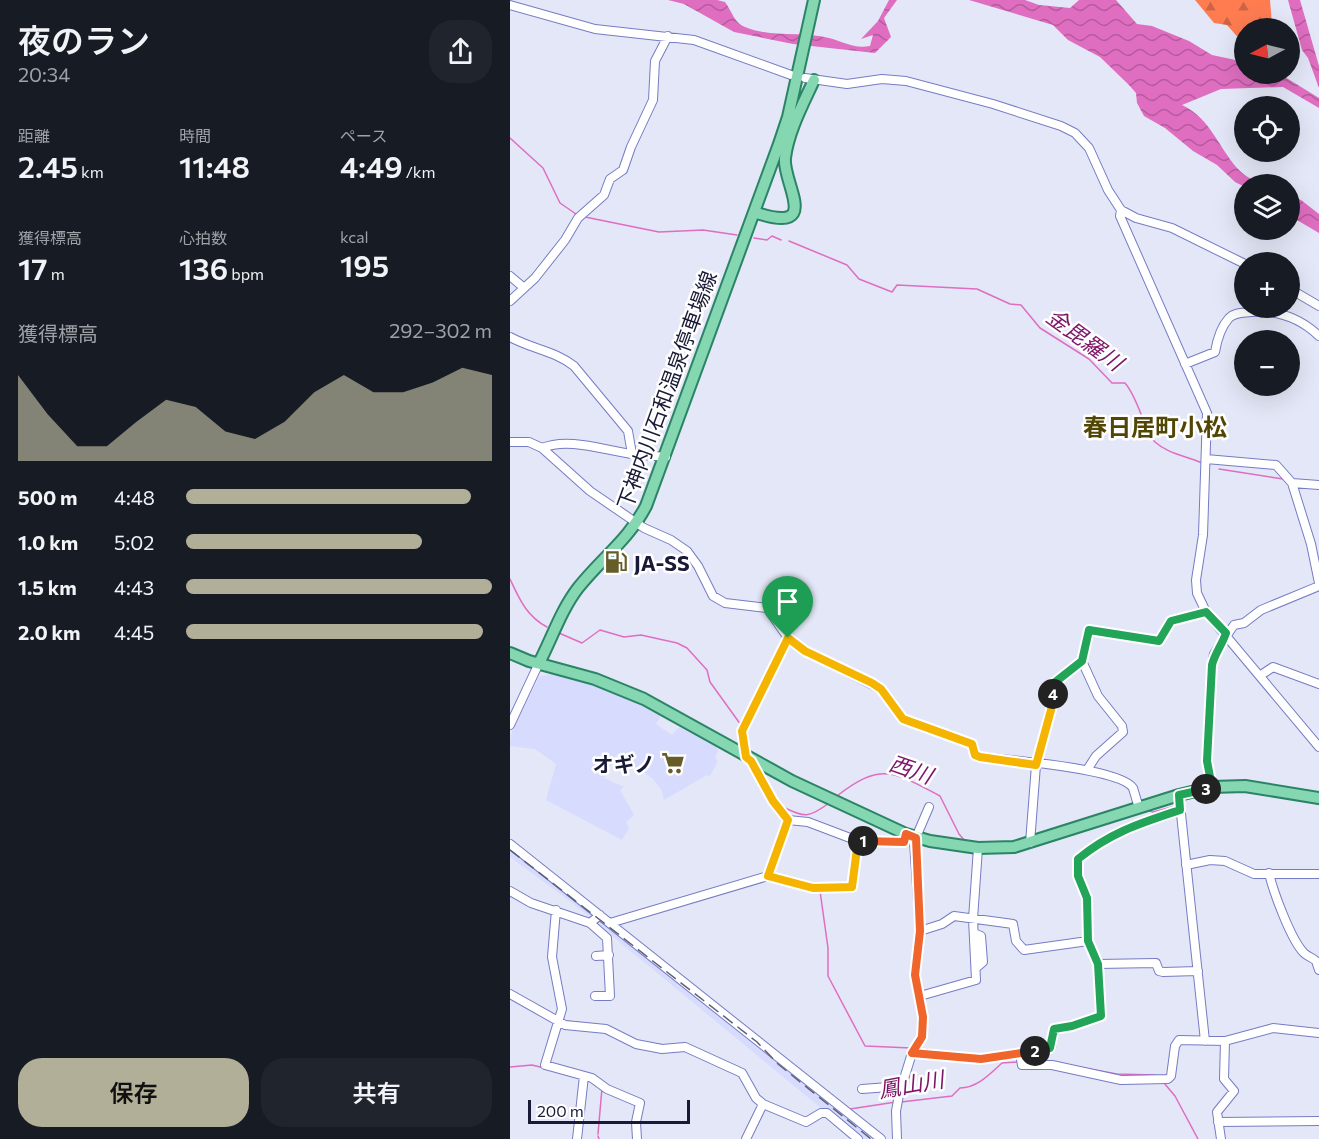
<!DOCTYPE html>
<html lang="ja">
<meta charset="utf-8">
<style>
body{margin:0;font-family:Commissioner,"Noto Sans JP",sans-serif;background:#20242c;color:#f1f3f6;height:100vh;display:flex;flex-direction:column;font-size:22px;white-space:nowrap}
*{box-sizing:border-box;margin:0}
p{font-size:20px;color:#9ea1a6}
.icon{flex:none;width:33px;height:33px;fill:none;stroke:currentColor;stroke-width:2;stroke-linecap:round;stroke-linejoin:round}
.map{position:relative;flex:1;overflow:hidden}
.drawer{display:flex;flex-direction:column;background:#171b24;width:510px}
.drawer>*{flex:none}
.needle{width:39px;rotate:263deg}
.fabs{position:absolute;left:724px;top:18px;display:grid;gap:12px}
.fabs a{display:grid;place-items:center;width:66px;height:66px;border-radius:50%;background:#171b24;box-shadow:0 6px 24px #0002;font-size:30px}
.scale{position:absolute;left:18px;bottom:15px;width:162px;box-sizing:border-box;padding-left:6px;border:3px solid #181a36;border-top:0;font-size:16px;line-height:21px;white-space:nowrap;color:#181a36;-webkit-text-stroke:4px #fff;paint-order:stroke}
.pin{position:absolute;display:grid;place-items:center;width:51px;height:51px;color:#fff;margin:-62px -26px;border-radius:50% 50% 50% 0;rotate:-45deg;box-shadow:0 0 6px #0007}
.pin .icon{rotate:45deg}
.km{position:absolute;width:30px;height:30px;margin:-15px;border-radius:50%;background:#222;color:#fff;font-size:16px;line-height:30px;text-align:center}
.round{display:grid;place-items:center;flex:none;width:63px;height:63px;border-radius:24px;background:#20242c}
.head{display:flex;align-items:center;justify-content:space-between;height:102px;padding:0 18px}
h1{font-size:33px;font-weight:600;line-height:45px}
.stats{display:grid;grid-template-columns:repeat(3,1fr);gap:9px;height:102px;padding:6px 18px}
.stats div{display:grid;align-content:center}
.stats b{font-size:30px;font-weight:600}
.stats small{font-size:16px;font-weight:400}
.stats p{font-size:16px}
.chart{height:168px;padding:12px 18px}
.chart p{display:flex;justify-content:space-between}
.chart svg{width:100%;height:108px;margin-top:6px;fill:#b2af99;opacity:.7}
.action{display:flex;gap:12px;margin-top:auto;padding:12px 18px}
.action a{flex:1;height:69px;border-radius:24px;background:#b2af99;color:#111;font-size:24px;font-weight:600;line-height:69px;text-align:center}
.action a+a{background:#20242c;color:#f1f3f6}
ul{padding:0 18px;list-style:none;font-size:20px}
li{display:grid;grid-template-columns:96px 72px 1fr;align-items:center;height:45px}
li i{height:15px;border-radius:8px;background:#b2af99}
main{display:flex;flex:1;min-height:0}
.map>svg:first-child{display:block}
.built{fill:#d7dcfe}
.forest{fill:url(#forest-firs)}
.water{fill:url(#water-waves)}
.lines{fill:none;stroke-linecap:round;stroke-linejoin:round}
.stream{stroke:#df6ec0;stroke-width:1.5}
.minor-casing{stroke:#767cc3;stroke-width:10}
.major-casing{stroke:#2a8465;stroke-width:14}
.minor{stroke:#fff;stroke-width:8}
.major{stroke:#85d7b2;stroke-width:10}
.rail{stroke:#5d6078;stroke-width:1.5;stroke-dasharray:12 6;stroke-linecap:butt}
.split-1-casing{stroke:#fff;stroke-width:12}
.split-2-casing{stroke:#fff;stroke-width:12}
.split-3-casing{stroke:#fff;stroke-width:12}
.split-4-casing{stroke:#fff;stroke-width:12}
.split-5-casing{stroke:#fff;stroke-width:12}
.split-1{stroke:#f5b400;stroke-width:8}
.split-2{stroke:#f0652b;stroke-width:8}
.split-3{stroke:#22a559;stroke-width:8}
.split-4{stroke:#22a559;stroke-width:8}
.split-5{stroke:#f5b400;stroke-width:8}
.labels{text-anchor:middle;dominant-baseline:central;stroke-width:5;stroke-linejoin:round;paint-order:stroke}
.street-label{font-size:21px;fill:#181a36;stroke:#fff}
.poi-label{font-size:21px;font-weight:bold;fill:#181a36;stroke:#fff;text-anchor:start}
.water-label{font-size:22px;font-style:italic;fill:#7d1666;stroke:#fff}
.quarter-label{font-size:24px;font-weight:bold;fill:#514603;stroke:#fff}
</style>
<main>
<section class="drawer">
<div class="head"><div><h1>夜のラン</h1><p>20:34</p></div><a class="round"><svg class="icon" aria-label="share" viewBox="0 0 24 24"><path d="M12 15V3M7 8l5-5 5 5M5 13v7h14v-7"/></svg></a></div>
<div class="stats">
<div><p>距離</p><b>2.45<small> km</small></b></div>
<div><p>時間</p><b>11:48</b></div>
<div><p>ペース</p><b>4:49<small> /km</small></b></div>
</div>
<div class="stats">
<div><p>獲得標高</p><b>17<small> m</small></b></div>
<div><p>心拍数</p><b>136<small> bpm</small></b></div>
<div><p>kcal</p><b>195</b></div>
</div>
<div class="chart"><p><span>獲得標高</span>292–302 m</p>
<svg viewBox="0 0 160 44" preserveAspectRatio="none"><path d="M0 44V9L10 25L20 38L30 38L40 28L50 19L60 22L70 32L80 35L90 28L100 16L110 9L120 16L130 16L140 12L150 6L160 9V44z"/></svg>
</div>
<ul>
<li><b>500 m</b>4:48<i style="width:93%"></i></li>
<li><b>1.0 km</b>5:02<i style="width:77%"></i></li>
<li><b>1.5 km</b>4:43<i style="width:100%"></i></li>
<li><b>2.0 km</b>4:45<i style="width:97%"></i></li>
</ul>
<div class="action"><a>保存</a><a>共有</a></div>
</section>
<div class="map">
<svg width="809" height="1139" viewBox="0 0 809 1139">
<defs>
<pattern id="forest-firs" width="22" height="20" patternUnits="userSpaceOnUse" patternTransform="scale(1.5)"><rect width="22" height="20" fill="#ff7c51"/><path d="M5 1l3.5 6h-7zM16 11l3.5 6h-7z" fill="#cd6544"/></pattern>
<pattern id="water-waves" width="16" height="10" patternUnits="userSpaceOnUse" patternTransform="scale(1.5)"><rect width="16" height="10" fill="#df6ec0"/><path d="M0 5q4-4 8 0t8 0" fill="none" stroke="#b45a9d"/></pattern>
</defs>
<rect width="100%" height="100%" fill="#e4e7f7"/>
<path class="built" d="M44 673 122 698 128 704 151 716 146 724 162 735 169 727 206 746 208 751 205 758 208 761 200 776 197 775 154 800 152 791 143 779 107 754 94 778 114 787 110 790 124 815 116 822 119 828 112 840 36 800 46 764 25 749 0 746V742L2 731 29 677Z
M0 846 368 1139H351L317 1113 61 902 0 857Z"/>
<path class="forest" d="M685 0H760L762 25 764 28H735V40L732 42 717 25 704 23Z"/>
<path class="water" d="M158 0H207L215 2C222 11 224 23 235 27 262 38 291 31 319 38 334 42 344 49 360 46L363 35 351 39 368 21 379 0H387L374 18 381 37 365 53 283 44 224 32 174 4Z
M459 0H515L529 5 560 8 569 0H606L627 24 642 26 679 41 702 55 735 62V74H770L809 98V108L773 87 711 89 672 105C702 119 709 150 730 171 736 177 744 180 750 184H735V187L725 182 707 165 683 151 655 128 634 116 627 103 626 93 619 85 590 57 558 40 543 25Z
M778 0H790L809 66V88L798 58 792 50Z
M780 196 791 200 809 214V233L780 216Z"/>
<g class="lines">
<path class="stream" d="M0 138 33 168 50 203 66 214
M75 217 149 232 193 230 227 235
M244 238 257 240 262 236 271 240
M279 241 337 265 349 279 382 292 387 285 467 289 500 304 511 305 530 328 579 359 602 383H615C629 399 634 431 645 442 658 454 677 456 692 463
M709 469 773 479
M0 579C9 598 16 616 37 627
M49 633 72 643 90 630 114 637 131 635 167 643 177 648 197 670 200 682 231 725
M730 791 749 794
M327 796C372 761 384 772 430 796L449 834 455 841 476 843
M778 798 809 804
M273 807C295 818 299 818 319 803
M636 810 643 812 666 806
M573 820 620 806
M310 891 318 948V976L355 1046 401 1048
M55 1021 74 1023
M145 1044 155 1045
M409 1048 440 1053
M563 1066 607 1074 645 1075
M0 1067 22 1065 34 1068
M654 1083 665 1096 688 1139
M391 1102 442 1096 450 1088C467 1088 480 1074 492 1063L507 1062
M340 1109 386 1102
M88 1134 92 1088
M88 1136 89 1139"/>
<g class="minor-casing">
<path id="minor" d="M0 5 85 29 184 40 281 75
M295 78 337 84 372 79 396 81 483 104 551 126 565 133 579 148 598 190 611 210 626 218 662 228 735 264
M611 210 610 216 697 413 693 535 686 580 687 593 696 612 809 747
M0 276 13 287
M780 289 809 306
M0 301 25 278 55 240 68 218 94 195 100 179 113 170 121 147 143 100 145 61 158 36
M0 337C22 349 45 351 64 366L118 431 122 454 156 457
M675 364 705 352C707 340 710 328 719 318 725 312 733 313 741 312 766 310 790 318 809 336
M0 442H19L32 448 80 491 134 528 161 540 177 551 188 566 203 596 215 603 257 608 278 638 295 651 371 689 393 719 462 744 465 755 470 757C498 760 609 768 623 788L629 808
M32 448C58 437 93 450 122 454
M696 459 766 465 782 483 801 544 809 583
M782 483 809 485
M751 675 763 667 809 684
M0 725 29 663
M236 757 232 731 278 638
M241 761 263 801 278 820 298 822 348 841 394 842 396 834
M577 770 586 756 613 732 612 726 588 696 572 661 579 630 649 641 661 621 696 612
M702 787 697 761 702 665 704 654 724 625 734 623 751 610 809 586
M669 795 695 1041
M419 807 404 842 410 931 432 924 444 916 503 924 506 941 514 950 578 941
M520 843 526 765 541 710 544 683 572 661
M0 844 371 1139
M676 865 700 860 715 861 744 874H809
M759 873C763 891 781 940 794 953 797 956 803 958 806 961L809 970
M258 876 278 820
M0 891 21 903 80 923 90 915
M46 910 42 957 52 1009 35 1065 82 1078 97 1089 130 1103 126 1122 127 1139
M80 923 97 938 100 996H85
M100 923 258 876 303 888 342 887 348 841
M464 933 471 936 473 962 466 968
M86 956 99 955
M588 964 646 963 649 971 653 972 688 971
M0 994 55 1025 96 1029 126 1044 152 1049 175 1047 232 1073 246 1098 253 1104 296 1122 311 1113H317L348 1139
M410 996 466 980 463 919 468 848
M715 1041 763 1028 809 1033
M402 1053 471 1059 541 1048 544 1029 562 1026 591 1016 588 964 578 941 577 898 568 876V859C601 832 631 823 670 810
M510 1054 512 1065H542L611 1080 658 1079 661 1076 665 1046 669 1040 715 1041 714 1079 724 1091 707 1112 711 1139
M352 1089 392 1086
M708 1122 809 1121
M67 1139 74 1076
M236 1139 253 1104
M387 1139 386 1111 389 1095 402 1053 412 1037 413 1017 405 975 410 931"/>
</g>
<g class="major-casing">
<path id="major" d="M244 212C314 236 272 183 275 158 278 132 293 104 304 80
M0 653 19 661 85 679 134 699 282 781 396 834 420 841 468 848 504 847 669 795 702 787 735 786 809 798
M29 663C42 638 51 610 68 588 91 559 119 539 136 506L269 144 278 117 304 0"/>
</g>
<use href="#minor" class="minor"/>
<use href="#major" class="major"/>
<path class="rail" d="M0 850 247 1042 268 1064 361 1139"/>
</g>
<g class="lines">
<g class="split-1-casing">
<path id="split-1" d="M278 638 232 731 236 757 241 761 263 801 278 820 258 876 303 888 342 887 348 841H353"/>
</g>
<g class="split-2-casing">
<path id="split-2" d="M353 841 394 842 396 834 406 838 410 931 405 975 413 1017 412 1037 402 1053 471 1059 525 1051"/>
</g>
<g class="split-3-casing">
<path id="split-3" d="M525 1051 540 1048 544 1029 562 1026 591 1016 588 964 578 941 577 898 568 876V859C601 832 631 823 670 810L669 795 696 789"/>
</g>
<g class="split-4-casing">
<path id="split-4" d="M543 694 544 683 572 661 579 630 649 641 661 621 696 612 716 633C712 645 705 653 702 665L697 761 702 787 696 789"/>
</g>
<g class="split-5-casing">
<path id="split-5" d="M278 638 295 651 362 683 371 689 393 719 462 744 465 755 470 757 526 765 541 710 543 694"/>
</g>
<use href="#split-1" class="split-1"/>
<use href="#split-2" class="split-2"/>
<use href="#split-3" class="split-3"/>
<use href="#split-4" class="split-4"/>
<use href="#split-5" class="split-5"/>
</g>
<defs>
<g id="fuel-bare" transform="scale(1.8)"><path d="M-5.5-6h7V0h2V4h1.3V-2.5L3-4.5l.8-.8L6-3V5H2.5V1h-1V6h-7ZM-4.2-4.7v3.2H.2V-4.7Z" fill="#655c28" stroke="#fff" stroke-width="2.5" paint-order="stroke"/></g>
<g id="supermarket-bare" transform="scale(1.8)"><path d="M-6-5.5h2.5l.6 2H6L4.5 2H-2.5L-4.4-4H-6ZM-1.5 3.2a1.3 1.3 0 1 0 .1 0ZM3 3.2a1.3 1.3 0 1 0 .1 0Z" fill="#655c28" stroke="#fff" stroke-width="2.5" paint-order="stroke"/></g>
</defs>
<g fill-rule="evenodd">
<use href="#fuel-bare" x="106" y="562"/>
<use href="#supermarket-bare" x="163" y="763"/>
</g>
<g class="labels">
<g class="street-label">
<text transform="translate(156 390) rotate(-70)">下神内川石和温泉停車場線</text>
</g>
<g class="poi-label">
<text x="124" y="562">JA-SS</text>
<text x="145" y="763" text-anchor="end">オギノ</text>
</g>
<g class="water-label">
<text transform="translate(575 339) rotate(36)">金毘羅川</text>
<text transform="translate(401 769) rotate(19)">西川</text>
<text transform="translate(401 1084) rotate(-10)">鳳山川</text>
</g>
<g class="quarter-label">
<text x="645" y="426">春日居町小松</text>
</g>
</g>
</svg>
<div class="fabs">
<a><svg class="needle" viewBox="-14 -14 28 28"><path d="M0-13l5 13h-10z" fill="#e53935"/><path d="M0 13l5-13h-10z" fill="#9ea1a6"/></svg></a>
<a><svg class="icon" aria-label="locate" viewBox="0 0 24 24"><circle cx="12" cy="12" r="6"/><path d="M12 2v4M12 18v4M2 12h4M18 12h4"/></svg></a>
<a><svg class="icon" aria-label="layers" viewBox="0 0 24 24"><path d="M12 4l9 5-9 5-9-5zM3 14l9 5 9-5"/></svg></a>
<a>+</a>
<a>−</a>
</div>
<div class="scale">200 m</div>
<div class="pin" style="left:278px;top:638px;background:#1e9e55"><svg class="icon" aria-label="arrive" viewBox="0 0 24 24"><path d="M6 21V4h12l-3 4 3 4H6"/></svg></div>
<b class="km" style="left:353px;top:841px">1</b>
<b class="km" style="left:525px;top:1051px">2</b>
<b class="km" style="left:696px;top:789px">3</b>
<b class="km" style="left:543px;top:694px">4</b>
</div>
</main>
